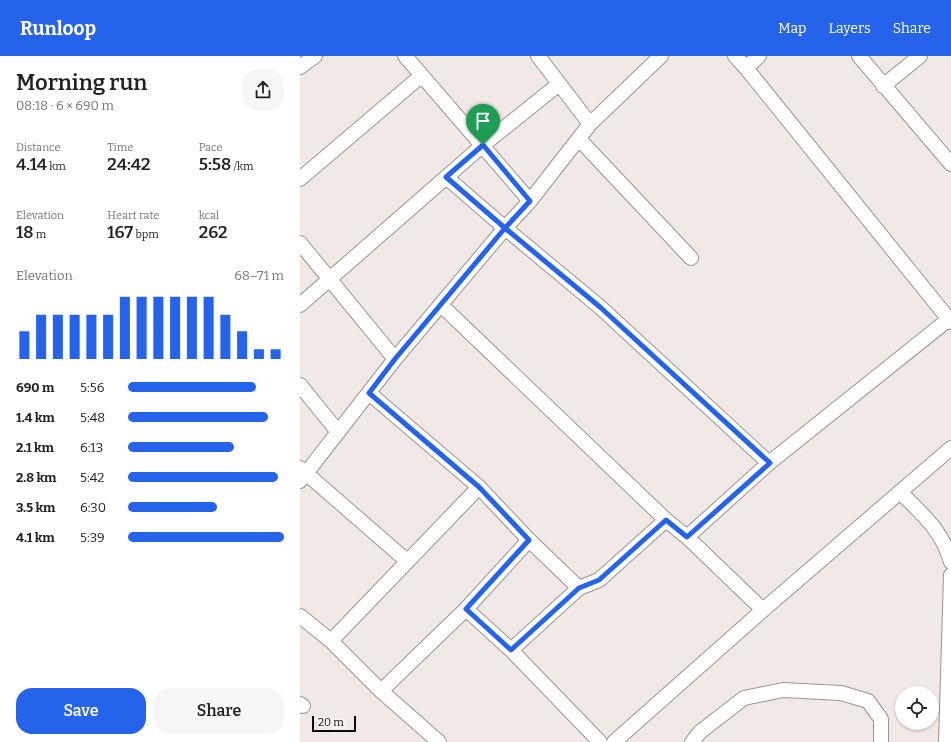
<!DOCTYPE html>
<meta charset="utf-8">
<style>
body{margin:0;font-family:Bitter,serif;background:#f6f6f6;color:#222;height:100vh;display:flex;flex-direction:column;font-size:15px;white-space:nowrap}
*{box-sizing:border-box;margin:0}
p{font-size:13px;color:#767676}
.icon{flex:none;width:22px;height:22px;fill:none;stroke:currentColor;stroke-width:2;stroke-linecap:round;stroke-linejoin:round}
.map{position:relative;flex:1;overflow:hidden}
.sheet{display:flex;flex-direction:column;background:#fff;width:300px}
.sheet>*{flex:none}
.fabs{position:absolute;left:595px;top:630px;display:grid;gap:8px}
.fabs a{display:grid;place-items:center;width:44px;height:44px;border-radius:50%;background:#fff;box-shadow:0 1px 3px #0004;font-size:20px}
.scale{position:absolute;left:12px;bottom:10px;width:44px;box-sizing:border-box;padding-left:4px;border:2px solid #0d0b0a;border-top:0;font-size:11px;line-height:14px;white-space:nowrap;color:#0d0b0a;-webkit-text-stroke:3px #fef6f2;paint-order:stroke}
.pin{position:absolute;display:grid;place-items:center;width:34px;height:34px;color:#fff;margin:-41px -17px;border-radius:50% 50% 50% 0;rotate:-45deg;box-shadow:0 0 4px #0007}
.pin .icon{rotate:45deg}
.round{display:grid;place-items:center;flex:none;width:42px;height:42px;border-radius:16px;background:#f6f6f6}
.head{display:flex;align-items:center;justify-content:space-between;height:68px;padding:0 16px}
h1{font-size:22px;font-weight:600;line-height:30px}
.stats{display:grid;grid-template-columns:repeat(3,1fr);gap:6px;height:68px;padding:4px 16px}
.stats div{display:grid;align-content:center}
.stats b{font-size:17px;font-weight:600}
.stats small{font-size:11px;font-weight:400}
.stats p{font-size:11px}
.chart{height:112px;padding:8px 16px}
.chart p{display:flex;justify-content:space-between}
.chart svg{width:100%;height:72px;margin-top:4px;stroke:#2563eb;stroke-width:6}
.cta{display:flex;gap:8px;margin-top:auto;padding:8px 16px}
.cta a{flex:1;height:46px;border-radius:16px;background:#2563eb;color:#fff;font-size:16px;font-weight:600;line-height:46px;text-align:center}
.cta a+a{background:#f6f6f6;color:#222}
ul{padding:0 16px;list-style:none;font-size:13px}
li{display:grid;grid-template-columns:64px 48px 1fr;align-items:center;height:30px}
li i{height:10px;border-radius:5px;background:#2563eb}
header{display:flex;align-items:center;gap:24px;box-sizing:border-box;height:56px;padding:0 20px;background:#2563eb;color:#fff}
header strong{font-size:19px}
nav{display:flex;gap:22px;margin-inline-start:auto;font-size:14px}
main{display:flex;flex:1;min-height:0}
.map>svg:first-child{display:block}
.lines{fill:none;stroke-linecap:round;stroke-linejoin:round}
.minor-casing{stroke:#9b9490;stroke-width:16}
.minor{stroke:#fff;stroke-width:14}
.route-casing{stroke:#fff;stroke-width:8}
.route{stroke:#2563eb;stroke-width:5}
</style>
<header>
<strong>Runloop</strong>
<nav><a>Map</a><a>Layers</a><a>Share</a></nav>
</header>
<main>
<section class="sheet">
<div class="head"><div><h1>Morning run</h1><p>08:18 · 6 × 690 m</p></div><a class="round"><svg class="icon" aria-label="share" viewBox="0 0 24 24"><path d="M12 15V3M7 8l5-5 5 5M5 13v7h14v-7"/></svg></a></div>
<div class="stats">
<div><p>Distance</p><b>4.14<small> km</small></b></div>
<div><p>Time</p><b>24:42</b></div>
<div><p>Pace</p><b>5:58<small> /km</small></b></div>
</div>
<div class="stats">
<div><p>Elevation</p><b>18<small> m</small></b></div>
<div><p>Heart rate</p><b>167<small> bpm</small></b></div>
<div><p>kcal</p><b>262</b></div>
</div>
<div class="chart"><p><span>Elevation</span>68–71 m</p>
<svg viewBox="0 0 160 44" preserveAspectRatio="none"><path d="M5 44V27M15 44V17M25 44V17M35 44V17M45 44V17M55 44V17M65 44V6M75 44V6M85 44V6M95 44V6M105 44V6M115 44V6M125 44V17M135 44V27M145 44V38M155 44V38"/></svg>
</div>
<ul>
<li><b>690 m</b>5:56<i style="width:82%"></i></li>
<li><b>1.4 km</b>5:48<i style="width:90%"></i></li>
<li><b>2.1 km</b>6:13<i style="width:68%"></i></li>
<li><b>2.8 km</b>5:42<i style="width:96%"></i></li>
<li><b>3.5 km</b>6:30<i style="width:57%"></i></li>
<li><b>4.1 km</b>5:39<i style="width:100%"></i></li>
</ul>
<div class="cta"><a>Save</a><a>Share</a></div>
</section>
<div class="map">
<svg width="651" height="686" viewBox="0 0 651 686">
<rect width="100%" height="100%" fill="#f1e9e5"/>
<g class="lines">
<g class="minor-casing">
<path id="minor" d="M105 0 230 145
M238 0 290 68
M435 0 446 12 651 266
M559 0 651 108
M0 11 15 0
M446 12 459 0
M583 30 620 0
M279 83 391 202
M146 121 205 172 300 251 469 407
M0 123 121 20
M0 187 95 303
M0 249 183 89 259 28
M141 249 366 464 387 481 463 554
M0 329 38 376
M69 337 179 431 229 484 279 532
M0 412 107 505
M0 425 95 303 205 172 230 145 290 68 361 0
M600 436C623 459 642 474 651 506
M387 481 469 407 649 263
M166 553 211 594 300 686
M0 560 31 585 81 635 139 686
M31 585 179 431
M211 594 279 532 299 524 366 464
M81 635 166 553 229 484
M0 648 3 650
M314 686 463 554 651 392
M392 686 400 676 444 642 483 634 541 637 568 645 581 663V686
M646 686 651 519"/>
</g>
<use href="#minor" class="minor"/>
</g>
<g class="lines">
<g class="route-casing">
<path id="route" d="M183 89 230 145 205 172 95 303 69 337 179 431 229 484 166 553 211 594 279 532 299 524 366 464 387 481 470 407 300 251 205 172 146 121 183 89"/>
</g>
<use href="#route" class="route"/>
</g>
</svg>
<div class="fabs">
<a><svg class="icon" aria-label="locate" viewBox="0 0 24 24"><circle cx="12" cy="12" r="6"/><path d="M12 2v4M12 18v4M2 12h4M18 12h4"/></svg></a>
</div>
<div class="scale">20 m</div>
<div class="pin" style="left:183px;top:89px;background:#1e9e55"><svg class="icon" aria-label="arrive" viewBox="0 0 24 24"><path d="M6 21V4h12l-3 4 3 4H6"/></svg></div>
</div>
</main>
